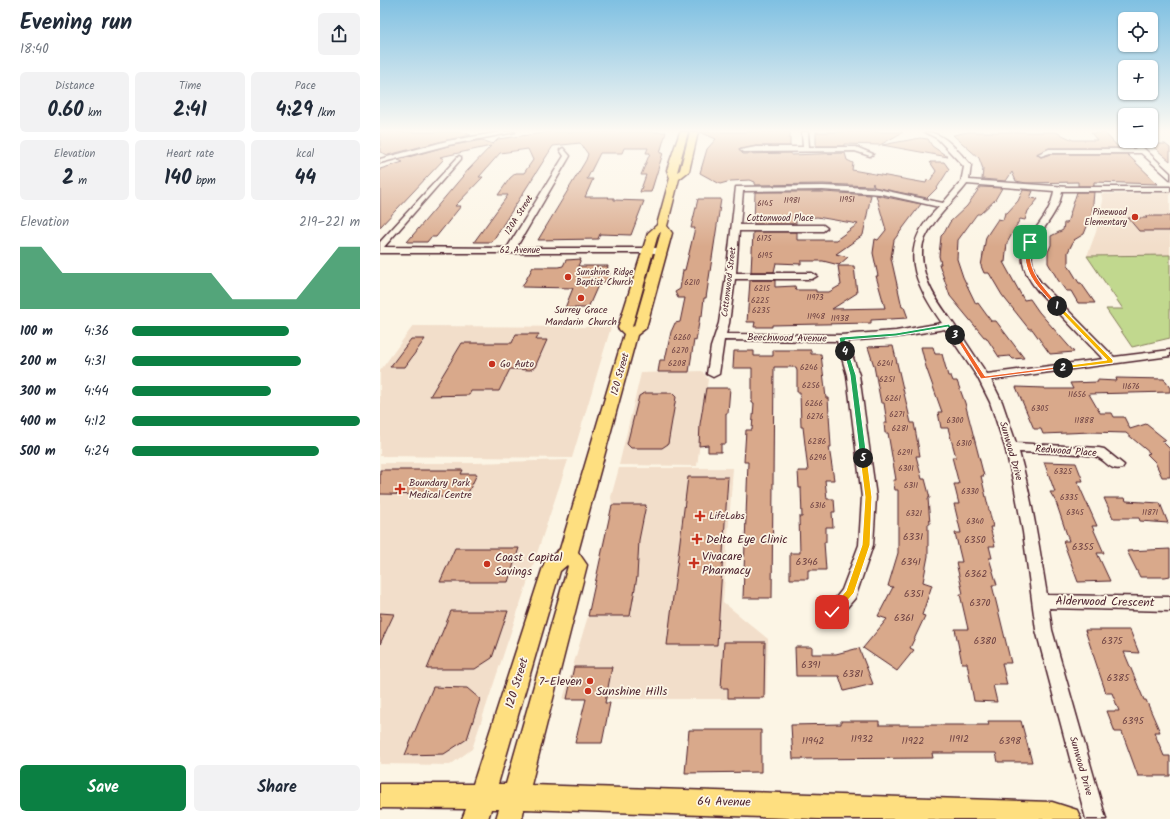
<!DOCTYPE html>
<meta charset="utf-8">
<style>
body{margin:0;font-family:Kalam,sans-serif;background:#f2f2f3;color:#1f2937;height:100vh;display:flex;flex-direction:column;font-size:15px;white-space:nowrap}
*{box-sizing:border-box;margin:0}
p{font-size:13px;color:#747a83}
.icon{flex:none;width:22px;height:22px;fill:none;stroke:currentColor;stroke-width:2;stroke-linecap:round;stroke-linejoin:round}
.map{position:relative;flex:1;overflow:hidden}
.side{display:flex;flex-direction:column;background:#fff;width:380px}
.side>*{flex:none}
.buttons{position:absolute;left:738px;top:12px;display:grid;gap:8px}
.buttons a{display:grid;place-items:center;width:40px;height:40px;border-radius:6px;background:#fff;box-shadow:0 1px 3px #0004;font-size:20px}
.pin{position:absolute;display:grid;place-items:center;width:34px;height:34px;color:#fff;margin:-17px;border-radius:8px;box-shadow:0 2px 6px #0006}
.km{position:absolute;width:20px;height:20px;margin:-10px;border-radius:50%;background:#222;color:#fff;font-size:11px;line-height:20px;text-align:center}
.round{display:grid;place-items:center;flex:none;width:42px;height:42px;border-radius:6px;background:#f2f2f3}
.head{display:flex;align-items:center;justify-content:space-between;height:68px;padding:0 20px}
h1{font-size:22px;font-weight:700;line-height:30px}
.figures{display:grid;grid-template-columns:repeat(3,1fr);gap:6px;height:68px;padding:4px 20px}
.figures div{display:grid;align-content:center;border-radius:6px;background:#f2f2f3;text-align:center}
.figures b{font-size:20px;font-weight:700}
.figures small{font-size:11px;font-weight:400}
.figures p{font-size:11px}
.chart{height:112px;padding:8px 20px}
.chart p{display:flex;justify-content:space-between}
.chart svg{width:100%;height:72px;margin-top:4px;fill:#0b8043;opacity:.7}
.button{display:flex;gap:8px;margin-top:auto;padding:8px 20px}
.button a{flex:1;height:46px;border-radius:6px;background:#0b8043;color:#fff;font-size:16px;font-weight:700;line-height:46px;text-align:center}
.button a+a{background:#f2f2f3;color:#1f2937}
ul{padding:0 20px;list-style:none;font-size:13px}
li{display:grid;grid-template-columns:64px 48px 1fr;align-items:center;height:30px}
li i{height:10px;border-radius:5px;background:#0b8043}
main{display:flex;flex:1;min-height:0}
.map>svg:first-child{display:block}
.built{fill:#f2deca}
.green{fill:#c1d88e;stroke:#867c5c}
.building{fill:#d9a98b;stroke:#4a1f2b}
.lines{fill:none;stroke-linecap:round;stroke-linejoin:round}
.minor-casing{stroke:#4a1f2b;stroke-width:3}
.major-casing{stroke:#4a1f2b;stroke-width:3}
.minor{fill:#fcf5e5;fill-rule:evenodd}
.major{fill:#fedf80;fill-rule:evenodd}
.split-1{fill:#f0652b;stroke:#fff}
.split-2{fill:#f5b400;stroke:#fff}
.split-3{fill:#f0652b;stroke:#fff}
.split-4{fill:#22a559;stroke:#fff}
.split-5{fill:#22a559;stroke:#fff}
.split-6{fill:#f5b400;stroke:#fff}
.poi-dot{fill:#c8321e;stroke:#fcf5e5;stroke-width:1.5}
.labels{text-anchor:middle;dominant-baseline:central;stroke-width:3.5;stroke-linejoin:round;paint-order:stroke}
.number-label{font-size:8px;fill:#6e4243}
.far-poi-label{font-size:9px;fill:#4a1f2b;stroke:#fcf5e5;text-anchor:end}
.far-street-label{font-size:9px;fill:#4a1f2b;stroke:#fcf5e5}
.poi-label{font-size:10px;fill:#4a1f2b;stroke:#fcf5e5;text-anchor:start}
.street-label{font-size:10px;fill:#4a1f2b;stroke:#fcf5e5}
.near-number-label{font-size:10px;fill:#6e4243}
.near-poi-label{font-size:12px;fill:#4a1f2b;stroke:#fcf5e5;text-anchor:start}
.near-street-label{font-size:12px;fill:#4a1f2b;stroke:#fcf5e5}
</style>
<main>
<section class="side">
<div class="head"><div><h1>Evening run</h1><p>18:40</p></div><a class="round"><svg class="icon" aria-label="share" viewBox="0 0 24 24"><path d="M12 15V3M7 8l5-5 5 5M5 13v7h14v-7"/></svg></a></div>
<div class="figures">
<div><p>Distance</p><b>0.60<small> km</small></b></div>
<div><p>Time</p><b>2:41</b></div>
<div><p>Pace</p><b>4:29<small> /km</small></b></div>
</div>
<div class="figures">
<div><p>Elevation</p><b>2<small> m</small></b></div>
<div><p>Heart rate</p><b>140<small> bpm</small></b></div>
<div><p>kcal</p><b>44</b></div>
</div>
<div class="chart"><p><span>Elevation</span>219–221 m</p>
<svg viewBox="0 0 160 44" preserveAspectRatio="none"><path d="M0 44V6L10 6L20 22L30 22L40 22L50 22L60 22L70 22L80 22L90 22L100 38L110 38L120 38L130 38L140 22L150 6L160 6V44z"/></svg>
</div>
<ul>
<li><b>100 m</b>4:36<i style="width:69%"></i></li>
<li><b>200 m</b>4:31<i style="width:74%"></i></li>
<li><b>300 m</b>4:44<i style="width:61%"></i></li>
<li><b>400 m</b>4:12<i style="width:100%"></i></li>
<li><b>500 m</b>4:24<i style="width:82%"></i></li>
</ul>
<div class="button"><a>Save</a><a>Share</a></div>
</section>
<div class="map">
<svg width="790" height="819" viewBox="0 0 790 819">
<rect width="100%" height="100%" fill="#fcf5e5"/>
<filter id="ink" filterUnits="userSpaceOnUse"><feTurbulence type="fractalNoise" baseFrequency=".025" numOctaves="2"/><feDisplacementMap in="SourceGraphic" scale="8" xChannelSelector="R" yChannelSelector="G"/><feConvolveMatrix kernelMatrix="1 2 1 2 8 2 1 2 1" color-interpolation-filters="sRGB"/></filter>
<g filter="url(#ink)">
<path class="built" d="M790 193V255L707 256 716 232 723 201 721 194Z
M33 326 231 327 192 458 0 456V371Z
M322 371 328 379 317 466 239 465 261 373Z
M188 460 92 749 70 765 0 764V463H94Z
M239 468H353L343 602 388 639 386 699H183L208 616 218 576 222 545 232 505 231 497Z"/>
<path class="green" d="M790 255V338L752 347 726 309H743L707 256Z"/>
<path class="building" d="M0 132H83L91 135 67 140 8 155 0 152Z
M171 132H286L280 153H283L271 192H260L266 175H261L270 153H266L268 148H244L242 153H220L207 179H213L205 197H229L228 198H234V200L264 201 251 235 220 234 218 239 158 240 206 160 208 154 200 143 173 146 112 242H94L128 195H118L130 178 136 173H144L153 160 148 149 120 153 99 177H103L75 206H81L56 237H51L47 242H27L88 170 111 146 60 157 64 159 0 227V169L23 162 18 160 68 146 102 140 113 144 118 139Z
M320 132H410V146H376L359 150 363 154 411 153V155L465 153 467 160 473 163 472 170 546 183 547 180 550 181 556 171 550 162H564L569 169 557 188 547 198 494 187 493 183 492 186 443 184 375 185V182L370 180 351 181 340 184 320 173 327 149 336 139Z
M436 132H523L500 145 464 144V146H436Z
M588 132H676L693 140H717L711 133H725L739 148H669L657 154 661 157 670 154H747L778 184 714 182V186H698V182L646 183 636 181 632 172 626 181 602 179 603 169 599 158 573 135Z
M540 138 548 139 552 146 568 157 502 145Z
M770 144H785L790 148V161Z
M600 187 622 188 615 200 600 214H597L578 240 577 259 583 277 596 304 598 303 611 321H616L644 358 633 359 630 356 619 357 606 337H604L570 296 559 264H561L559 256 561 236 564 233 570 222 587 206Z
M643 190 653 191 650 198 658 199 648 211 645 220 640 219 627 243 625 262H623L644 300 650 299 659 312 694 352 670 354 652 329H649L622 295 609 273H604L601 266 606 237 618 219 623 220 625 213H627L638 201Z
M375 192H443L491 195 483 235 456 254 468 257 459 265 443 261H421V264L396 263 394 272H371L373 232H417V240H456L478 224 437 217 416 219V224H374Z
M697 192H714L712 214 704 234 694 240 688 252V265L699 283H701L715 303H698L691 291H686L678 280 668 263V252L671 245V236L683 230 684 223H687Z
M496 195 541 204 514 240 511 258 522 307H524L528 318 491 320V323L392 325V327H374L375 322H367L370 280H395V287L415 286 416 290H436V292H449L461 285 458 266H474L477 293 452 309 505 308 496 276H498L493 253 495 239 498 240 506 230Z
M318 199H341L326 298H324L322 316H320L316 341 314 340 309 372H278L280 360H285L291 332 295 323 300 322 305 298H298L295 292 300 289 303 270H305L315 228H311Z
M765 216H790V231H759L748 218H767Z
M201 259 198 266H228L227 272 230 273 227 280 222 283H219L208 308H185L193 288 142 287 153 267H178L183 266 186 260Z
M136 334H159L156 340H167L155 367 150 370 130 369 119 391H91L89 395 50 396 82 343H132Z
M31 339H45L25 367H10Z
M513 346 531 423H534L540 456H536L542 479H545L550 498H548L550 524H548V556L543 582 552 585 542 615 545 616 530 648 534 650 517 671 483 648 507 619 498 616 513 587 508 586 518 553V490H515L513 480H516L508 433H505L504 423H507L504 403H501L494 366 488 347Z
M541 347H553L555 354H562L568 376H571L573 381H577L585 403 604 476H601L613 527H610L615 546H609L612 558H609L617 585H612L631 663H622L627 685H613L617 702 594 701 587 663H582L575 629H588L580 594H583L576 562H582L575 533H581L574 504H579L574 484H579L572 457H576L568 428H561L558 412H562L546 367Z
M393 350H431V354H441L446 398H448L451 447H449L454 480H445L447 499H454L455 512H452L453 527H446V542H444L446 570H428V579H410V553H420L419 517H422L421 488H419L418 471H428L423 427H421L420 392H417V371L416 367H394L392 598H363L368 462H364L366 430H372L374 403H372V368H353L354 351H374V356H393Z
M736 378 784 379 790 388V392L709 394 720 413H732L734 417H744L750 429 766 424 786 440 782 441 790 449V477H782L775 462 767 454 770 453 746 433 711 432 663 434 661 429H654L636 387 664 388V389H693L690 383 718 382 717 380 737 381Z
M326 388H350L348 413H346V444H341V452H328V445L319 446 320 424Z
M264 393H292L296 397 288 444 282 448H251L247 444 259 396Z
M664 462 696 463 703 481H697L717 526H712L724 553H717L730 581 698 582 683 541H689L676 502 670 492H675Z
M0 470H83L81 474H97L86 497H53L54 495 0 494Z
M308 477H348L337 645H287Z
M724 498H745L746 501 780 503 788 523 760 521 759 518H733Z
M232 505H266L259 540 257 577 250 616H208Z
M75 548H139L128 582H60Z
M790 549V576L785 577H760L747 551Z
M71 611H128L112 658 95 669H47Z
M0 613 14 614 0 644Z
M705 630H750L759 653 744 652 764 700H766L780 732H774L784 756H790V776H758L742 732H735L727 711H739L732 693H726Z
M344 642H385L384 698H348V688H341Z
M415 647H432V654H456L479 648 493 684 464 691 459 676H416Z
M194 667H232L225 703H230L222 743H195L206 699H187Z
M53 687 87 688 100 699 87 739 64 754 25 755Z
M461 721H499V725H609L608 721H641L652 762H618L616 753H552L553 758 413 759 411 725 461 724Z
M309 730H381V772L305 773Z"/>
<g class="lines">
<g class="minor-casing">
<path id="minor" d="M121 132H135L68 145 0 163V159L67 141Z
M422 132H428L429 147H476L493 154 490 156 475 151 363 152 360 150 376 147H423Z
M545 132C565 132 578 152 591 165L589 180 688 187H790V191H682C678 226 632 245 661 283L734 357 790 350V356L611 380 622 402 636 443 719 448 724 449 744 465 742 468C729 472 725 458 714 456 693 452 661 453 639 452 652 499 659 546 667 595L790 597V611L669 608 672 630 726 819H706L656 630 643 532 633 480 625 447 610 402 598 378 565 329 516 337 467 341 479 375 496 497 493 545 475 598 458 618 452 620 446 618 444 613 462 590 479 545 482 497 467 375 457 341 344 340 339 374 333 377 327 374 331 347 339 323 346 276 356 187 443 186 493 188 563 203 581 182 584 167 558 139ZM587 184 674 191C668 234 618 242 658 291L723 359 607 374C596 358 584 339 573 323 558 302 543 283 542 255 542 251 542 247 543 243 552 219 572 204 587 184ZM443 190 502 194 559 207C516 247 534 282 562 323L516 331 461 335 346 334 349 323 355 279H432L437 276 432 273H356L359 231H443L447 228 443 225H360L363 191Z
M739 132H745V137Z
M749 141H756L790 173V179L761 153H670L661 156 658 154 669 149H756Z
M183 148 190 156 136 248H281L284 249V253H0V242L79 156 81 157V159L4 247 127 248 184 156 180 150Z"/>
</g>
<g class="major-casing">
<path id="major" d="M300 132H308L297 172 300 170 310 132H318L309 171 299 179 287 226 292 233 266 328 257 335 198 552 207 565 151 785 672 802 697 810 701 819H439L144 809 142 819H116L119 809H111L108 819H82L86 809 0 808V784H93L163 567 165 562 180 549 244 334 238 328 268 233 277 225 290 178 287 170ZM281 232 254 326 252 327 278 234ZM187 565 188 566 126 784H118L180 571Z"/>
</g>
<use href="#minor" class="minor"/>
<use href="#major" class="major"/>
</g>
</g>
<linearGradient id="sky" x2="0" y2="1"><stop stop-color="#7fc0e2"/><stop offset="0.53" stop-color="#fefaf3"/><stop offset="1" stop-color="#fefaf3" stop-opacity="0"/></linearGradient>
<rect width="790" height="247" fill="url(#sky)"/>
<path class="split-1" d="M650 240 653 242C643 268 663 286 679 305V307H676C662 291 645 277 645 254 645 249 646 243 650 240Z"/>
<path class="split-2" d="M676 305H679L733 360V363L681 369V366H683L727 360 676 307Z"/>
<path class="split-3" d="M573 333H577L605 376 683 366 686 368 601 379Z"/>
<path class="split-4" d="M569 324 577 336H573L568 327 516 336 465 340 468 351 465 352 462 351 459 338 461 337 516 333Z"/>
<path class="split-5" d="M463 349 468 351 476 375 487 458 483 460 480 458 470 375Z"/>
<path class="split-6" d="M483 455 487 458 492 497 490 545 474 593 455 615 452 616 447 612 466 591 482 545 485 497 480 458Z"/>
<g class="poi-dot">
<circle cx="755" cy="217" r="4"/>
<circle cx="188" cy="277" r="4"/>
<circle cx="201" cy="298" r="4"/>
<circle cx="112" cy="364" r="4"/>
<path d="M18 483h4v4h4v4h-4v4h-4v-4h-4v-4h4z"/>
<path d="M318 510h4v4h4v4h-4v4h-4v-4h-4v-4h4z"/>
<path d="M315 533h4v4h4v4h-4v4h-4v-4h-4v-4h4z"/>
<path d="M312 557h4v4h4v4h-4v4h-4v-4h-4v-4h4z"/>
<circle cx="107" cy="564" r="4"/>
<circle cx="210" cy="681" r="4"/>
<circle cx="208" cy="691" r="4"/>
</g>
<g class="labels">
<g class="number-label">
<text x="467" y="199">11951</text>
<text x="412" y="200">11981</text>
<text x="385" y="203">6145</text>
<text x="384" y="238">6175</text>
<text x="385" y="255">6195</text>
<text x="312" y="282">6210</text>
<text x="382" y="288">6215</text>
<text x="435" y="297">11973</text>
<text x="380" y="300">6225</text>
<text x="381" y="310">6235</text>
<text x="436" y="316">11948</text>
<text x="460" y="318">11938</text>
<text x="302" y="337">6260</text>
<text x="300" y="350">6270</text>
<text x="297" y="363">6208</text>
<text x="505" y="363">6241</text>
<text x="429" y="367">6246</text>
<text x="507" y="379">6251</text>
<text x="431" y="385">6256</text>
<text x="751" y="386">11676</text>
<text x="697" y="394">11656</text>
<text x="513" y="398">6261</text>
<text x="434" y="403">6266</text>
<text x="660" y="408">6305</text>
<text x="517" y="414">6271</text>
<text x="435" y="416">6276</text>
<text x="575" y="420">6300</text>
<text x="704" y="420">11888</text>
<text x="520" y="428">6281</text>
<text x="437" y="441">6286</text>
<text x="584" y="443">6310</text>
<text x="525" y="452">6291</text>
<text x="438" y="457">6296</text>
<text x="526" y="468">6301</text>
<text x="683" y="471">6325</text>
<text x="531" y="485">6311</text>
<text x="590" y="491">6330</text>
<text x="689" y="497">6335</text>
<text x="438" y="505">6316</text>
<text x="695" y="512">6345</text>
<text x="770" y="512">11871</text>
<text x="534" y="513">6321</text>
<text x="595" y="521">6340</text>
</g>
<g class="far-poi-label">
<text x="747" y="212">Pinewood<tspan x="747" dy="10">Elementary</tspan></text>
<text x="196" y="272" text-anchor="start">Sunshine Ridge<tspan x="196" dy="10">Baptist Church</tspan></text>
</g>
<g class="far-street-label">
<text transform="translate(139 215) rotate(-58)">120A Street</text>
<text x="400" y="218">Cottonwood Place</text>
<text x="140" y="250">62 Avenue</text>
<text transform="translate(349 282) rotate(-83)">Cottonwood Street</text>
</g>
<g class="poi-label">
<text x="201" y="310" text-anchor="middle">Surrey Grace<tspan x="201" dy="12">Mandarin Church</tspan></text>
<text x="120" y="364">Go Auto</text>
<text x="29" y="483">Boundary Park<tspan x="29" dy="12">Medical Centre</tspan></text>
<text x="329" y="516">LifeLabs</text>
</g>
<g class="street-label">
<text transform="translate(407 338) rotate(1)">Beechwood Avenue</text>
<text transform="translate(240 374) rotate(-74)">120 Street</text>
<text transform="translate(631 451) rotate(74)">Sunwood Drive</text>
<text transform="translate(686 451) rotate(4)">Redwood Place</text>
<text transform="translate(701 766) rotate(74)">Sunwood Drive</text>
</g>
<g class="near-number-label">
<text x="533" y="537">6331</text>
<text x="595" y="540">6350</text>
<text x="703" y="547">6355</text>
<text x="427" y="562">6346</text>
<text x="531" y="562">6341</text>
<text x="596" y="574">6362</text>
<text x="534" y="594">6351</text>
<text x="600" y="603">6370</text>
<text x="524" y="618">6361</text>
<text x="605" y="641">6380</text>
<text x="732" y="641">6375</text>
<text x="431" y="665">6391</text>
<text x="473" y="674">6381</text>
<text x="738" y="678">6385</text>
<text x="753" y="721">6395</text>
<text x="482" y="739">11932</text>
<text x="579" y="739">11912</text>
<text x="433" y="741">11942</text>
<text x="533" y="741">11922</text>
<text x="630" y="741">6398</text>
</g>
<g class="near-poi-label">
<text x="326" y="539">Delta Eye Clinic</text>
<text x="322" y="556">Vivacare<tspan x="322" dy="14">Pharmacy</tspan></text>
<text x="115" y="557">Coast Capital<tspan x="115" dy="14">Savings</tspan></text>
<text x="202" y="681" text-anchor="end">7-Eleven</text>
<text x="216" y="691">Sunshine Hills</text>
</g>
<g class="near-street-label">
<text transform="translate(725 602) rotate(1)">Alderwood Crescent</text>
<text transform="translate(137 683) rotate(-73)">120 Street</text>
<text transform="translate(344 802) rotate(1)">64 Avenue</text>
</g>
</g>
</svg>
<div class="buttons">
<a><svg class="icon" aria-label="locate" viewBox="0 0 24 24"><circle cx="12" cy="12" r="6"/><path d="M12 2v4M12 18v4M2 12h4M18 12h4"/></svg></a>
<a>+</a>
<a>−</a>
</div>
<div class="pin" style="left:650px;top:242px;background:#1e9e55"><svg class="icon" aria-label="arrive" viewBox="0 0 24 24"><path d="M6 21V4h12l-3 4 3 4H6"/></svg></div>
<div class="pin" style="left:452px;top:612px;background:#d93025"><svg class="icon" aria-label="check" viewBox="0 0 24 24"><path d="M5 12l5 5 9-10"/></svg></div>
<b class="km" style="left:677px;top:306px">1</b>
<b class="km" style="left:683px;top:368px">2</b>
<b class="km" style="left:575px;top:335px">3</b>
<b class="km" style="left:465px;top:351px">4</b>
<b class="km" style="left:483px;top:458px">5</b>
</div>
</main>
